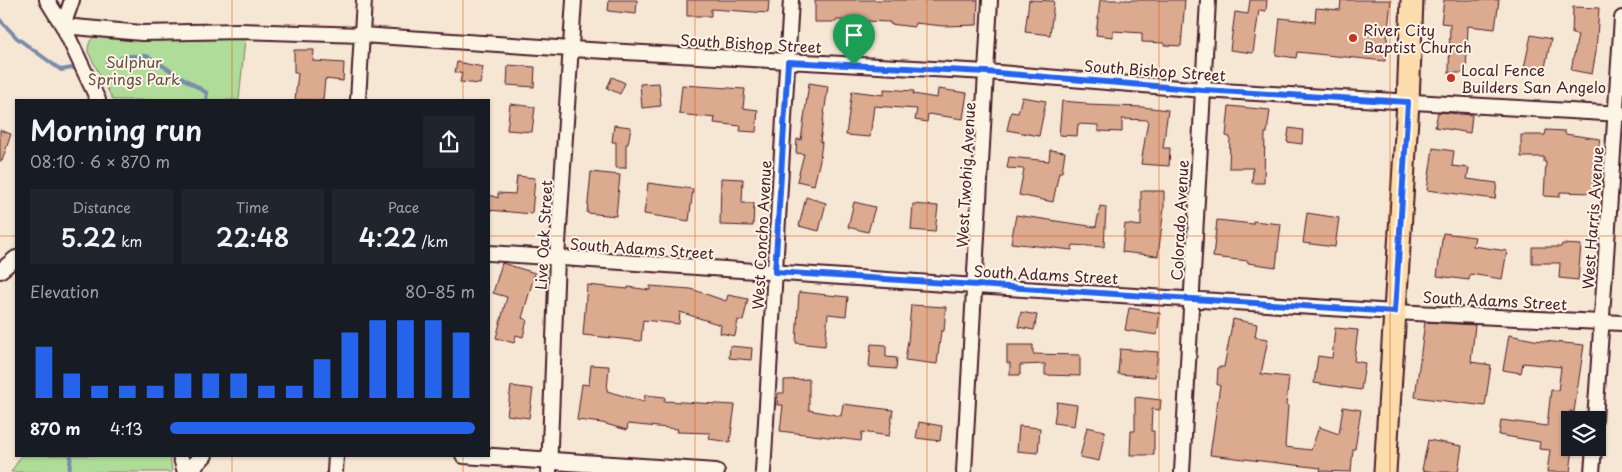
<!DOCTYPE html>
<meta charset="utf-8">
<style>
body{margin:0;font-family:"Playpen Sans",sans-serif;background:#20242c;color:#f1f3f6;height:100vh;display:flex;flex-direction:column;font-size:19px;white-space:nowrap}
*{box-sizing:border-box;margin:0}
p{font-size:16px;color:#9ea1a6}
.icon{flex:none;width:28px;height:28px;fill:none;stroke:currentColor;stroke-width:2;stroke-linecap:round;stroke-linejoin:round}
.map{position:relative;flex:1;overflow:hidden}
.sheet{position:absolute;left:15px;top:99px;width:475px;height:358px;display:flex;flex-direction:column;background:#171b24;border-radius:0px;box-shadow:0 1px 4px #0004}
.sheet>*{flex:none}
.controls{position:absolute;left:1561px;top:411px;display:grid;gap:10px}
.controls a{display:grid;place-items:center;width:45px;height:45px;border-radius:0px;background:#171b24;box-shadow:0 1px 4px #0004;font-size:25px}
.pin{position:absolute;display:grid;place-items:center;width:42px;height:42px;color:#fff;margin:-51px -21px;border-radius:50% 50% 50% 0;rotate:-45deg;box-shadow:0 0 5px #0007}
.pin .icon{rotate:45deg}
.round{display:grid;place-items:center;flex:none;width:52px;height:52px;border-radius:0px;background:#20242c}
.summary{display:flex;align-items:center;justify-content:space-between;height:85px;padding:0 15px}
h1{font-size:28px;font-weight:600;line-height:38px}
.stats{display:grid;grid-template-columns:repeat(3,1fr);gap:8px;height:85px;padding:5px 15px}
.stats div{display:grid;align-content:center;border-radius:0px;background:#20242c;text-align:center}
.stats b{font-size:25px;font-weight:600}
.stats small{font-size:14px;font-weight:400}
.stats p{font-size:14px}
.chart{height:140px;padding:10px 15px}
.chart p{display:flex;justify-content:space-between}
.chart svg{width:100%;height:90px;margin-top:5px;stroke:#2563eb;stroke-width:6}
ul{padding:0 15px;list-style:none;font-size:16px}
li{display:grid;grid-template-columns:80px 60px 1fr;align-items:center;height:38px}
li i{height:12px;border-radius:6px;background:#2563eb}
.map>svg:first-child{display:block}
.green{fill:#b0dc9a;stroke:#7d7e62}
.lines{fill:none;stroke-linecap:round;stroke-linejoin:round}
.stream{stroke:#7a8ca7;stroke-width:4}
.building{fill:#dcaa8f;stroke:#4a1f2b}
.minor-casing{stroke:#4a1f2b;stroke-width:18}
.tertiary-casing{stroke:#4a1f2b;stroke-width:20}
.primary-casing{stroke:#4a1f2b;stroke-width:25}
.minor{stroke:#fcf5e5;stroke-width:14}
.tertiary{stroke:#fcf5e5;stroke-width:16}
.primary{stroke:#fddcac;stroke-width:21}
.route-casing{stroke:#fff;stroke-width:10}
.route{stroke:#2563eb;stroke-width:6}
.grid{fill:none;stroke:#e0560e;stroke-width:1;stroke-opacity:0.55}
.poi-dot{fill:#c8321e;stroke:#fcf5e5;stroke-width:2}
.labels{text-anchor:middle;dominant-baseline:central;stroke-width:4;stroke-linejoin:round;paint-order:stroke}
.poi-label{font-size:15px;fill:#4a1f2b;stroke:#fcf5e5;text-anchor:start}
.street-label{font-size:15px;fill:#4a1f2b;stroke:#fcf5e5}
.park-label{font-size:15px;fill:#644e47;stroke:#fcf5e5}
</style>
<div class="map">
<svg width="1622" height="472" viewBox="0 0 1622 472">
<rect width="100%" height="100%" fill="#f6e6d4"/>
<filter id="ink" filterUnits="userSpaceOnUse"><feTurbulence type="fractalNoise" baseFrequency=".02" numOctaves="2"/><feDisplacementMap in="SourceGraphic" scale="10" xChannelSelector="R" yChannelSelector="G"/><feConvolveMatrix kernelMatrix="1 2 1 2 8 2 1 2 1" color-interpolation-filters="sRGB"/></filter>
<g filter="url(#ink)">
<path class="green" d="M108 33 155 41 245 39 239 100H113L88 52C88 38 95 34 108 33Z
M22 455H170L172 472H11Z"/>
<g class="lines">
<path class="stream" d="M0 20 17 38 61 70 72 68
M107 63 128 56H147L207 93 206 100
M69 472 71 455"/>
</g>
<path class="building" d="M609 0H637L636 14 608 11Z
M687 0H769L768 13 711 9V16H687Z
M815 0H978L977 25 943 26 915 23 914 27 890 24V22L836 20V22H815Z
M1029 0 1054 1 1050 35 1025 32Z
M1100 0H1185L1181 46 1164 45V43L1142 42V33L1113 31V37L1096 35Z
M1250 0H1267L1266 11 1259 10 1253 53 1230 50 1235 12 1248 14Z
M1341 0H1391L1385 61 1297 52 1296 58 1276 55 1280 18 1315 22 1316 8 1340 10Z
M1444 0H1499L1495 29 1468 26 1466 73H1449L1450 24 1441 23Z
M1573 7 1599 8 1596 52 1592 74 1571 70 1578 35 1572 34Z
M1531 35 1551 39 1544 72 1524 68Z
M294 50H314L313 61 344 63 343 81 325 79 323 100H295L298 73H294Z
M457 62 483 67 480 84 460 82 462 73 455 72Z
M508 65 535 67 534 87 507 85Z
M612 77 625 83 620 94 607 88Z
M659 83 661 106 642 108 640 84Z
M809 83 828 86 820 142H822L820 160 814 185 797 181 804 154 796 153 797 139 801 140Z
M682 85 745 89 743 108 758 110 756 132 740 131 741 126 714 123 715 118 679 114Z
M884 89 914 91 913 94 937 98 938 89 967 93 963 119 928 114 927 122 915 120 917 109 874 106 870 137 846 135 852 91 884 95Z
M1022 97 1046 101 1039 136 1007 130 1011 112 1018 113Z
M1062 101 1086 103V105L1142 107 1168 110 1163 148H1170L1169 166 1141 164 1148 120 1122 119V132L1098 131V125L1078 124 1077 136 1059 135Z
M510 104 535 107 532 132 507 130Z
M1229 106 1270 110 1267 133H1265L1264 183H1252L1253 168H1229L1230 137 1226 136Z
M1438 112 1472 115 1470 133 1435 127Z
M614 125 631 127 628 144H626V168H616V142H612Z
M1289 128 1303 130 1302 144 1287 142Z
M0 130 11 134 2 161H0Z
M1546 130 1565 131V134L1600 139 1593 180V193L1560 192V197L1544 196 1546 162H1544V157H1521V135H1545Z
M1433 148 1454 151 1452 166 1469 168 1467 179 1497 183 1495 199 1427 190Z
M1050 150 1065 152 1062 172H1059L1053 202 1019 195 1024 169 1007 168 1009 157 1049 161Z
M591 172 620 175 616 216 587 213Z
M517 176 535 178 532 214 489 210V195L498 198V193L515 194Z
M721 178 743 179 742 203H754L753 226 720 225Z
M648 183 693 189 689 221 644 214Z
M1141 191H1164V208L1158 256 1122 252 1125 224 1141 226Z
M806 197 826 203 819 231 799 226Z
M854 202 875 207 868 232 848 227Z
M913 204 938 206 935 232 911 230Z
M1100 206 1106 207 1104 247 1073 245 1072 250 1011 243 1016 215 1096 227Z
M1307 213 1339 218 1335 247 1303 243Z
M1217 220 1253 224V221L1281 224 1276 267 1248 263V261L1213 257Z
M1443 233 1475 237 1473 246 1507 251 1502 279 1470 274 1469 280 1437 276Z
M1562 244 1581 245 1578 280 1559 278 1560 263H1532V247H1561Z
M502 263 535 273 522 318 527 320 523 337 516 335 514 343 496 338 507 297 493 293Z
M587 285 628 289V287L650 290V286L691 289 726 301 728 295 748 299 743 321 738 320 735 336 720 333 721 325 680 312 679 324 643 320 641 341 583 335Z
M799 292 848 297 846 316 828 314 825 346 796 343Z
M911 305 946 307 944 331H941L937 364 905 360 908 341Z
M1129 308 1160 313 1157 335 1125 330Z
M1021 312 1037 315 1034 330 1018 327Z
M1233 319 1257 324 1255 337 1268 339 1261 374 1289 377 1286 405 1288 406 1285 447 1311 450 1319 427 1339 434 1343 407 1361 410 1355 449H1353L1351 472 1320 471 1321 468 1210 455 1220 385H1217L1218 367H1224Z
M1425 322 1475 325 1471 362 1491 365 1485 406 1415 397Z
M1335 328 1358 330 1354 361 1365 363 1361 390 1314 383 1318 356 1332 358Z
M1509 335 1534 340 1584 345 1574 412 1570 411V448H1573L1570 472H1547L1550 450 1539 449 1540 442 1499 435 1501 420 1547 426 1551 390 1558 391 1561 367 1523 363 1521 373 1503 370Z
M871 344 886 345V357L897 358 896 369 869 367Z
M1007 345H1033V354L1080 355V376L1045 375V364L1020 365V375H1010V363H1007Z
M730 346 752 348 751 360 729 358Z
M1120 349 1158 352 1155 377 1118 374Z
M591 365 609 366 607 391 644 402 645 395 665 397 664 401 735 405 730 442 709 439 710 433 677 432 678 429 628 424 627 430 602 423 577 420 582 384 589 385Z
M809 379V410L841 416 843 404 893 410 889 436 862 432 861 441 780 431 783 405H777L778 393H784V380Z
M511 386 533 389 529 418 507 415Z
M1135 397 1161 400 1160 410 1152 409 1151 431H1154V455H1130L1131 431H1135Z
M1057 402 1077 405 1074 426 1054 423Z
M919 422 942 426 940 441 916 438Z
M1019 426 1040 428 1038 453 1017 451Z
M1087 427 1105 431 1099 461 1080 457Z
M1428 440 1462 446 1458 472H1435L1422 470Z"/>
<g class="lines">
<g class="minor-casing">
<path id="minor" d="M47 0 63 26 98 100
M72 0 63 26 142 33 240 31 362 35 571 49 987 72 1203 90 1622 114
M358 100 364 0
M489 253 975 286 1395 312 1622 323
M0 271 16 258
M1595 420 1622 18
M180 455 185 472
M335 472 336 455
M549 472 557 258 574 0
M763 472 791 0
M964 472 990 0
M1182 472 1208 0
M1592 472 1594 448"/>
</g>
<g class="tertiary-casing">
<path id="tertiary" d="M464 455 716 472
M188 472 204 455"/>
</g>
<g class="primary-casing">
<path id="primary" d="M1385 472 1408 102 1412 0"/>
</g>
<use href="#minor" class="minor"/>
<use href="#tertiary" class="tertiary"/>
<use href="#primary" class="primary"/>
</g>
</g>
<g class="lines" filter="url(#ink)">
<g class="route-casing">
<path id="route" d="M788 62 986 72 1203 90 1408 102 1395 312 775 272Z"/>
</g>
<use href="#route" class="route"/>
</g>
<path class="grid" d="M232 0V100M463 0V100M695 0V472M927 0V472M1159 0V472M1390 0V472M0 236H16M489 236H1622M232 455V472M463 455V472"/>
<g class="poi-dot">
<circle cx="1353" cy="38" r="5"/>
<circle cx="1451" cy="78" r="5"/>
</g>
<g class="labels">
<g class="poi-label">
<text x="1363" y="29">River City<tspan x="1363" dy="17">Baptist Church</tspan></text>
<text x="1461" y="69">Local Fence<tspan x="1461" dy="17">Builders San Angelo</tspan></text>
</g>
<g class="street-label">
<text transform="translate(751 43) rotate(3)">South Bishop Street</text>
<text transform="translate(1155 70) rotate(4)">South Bishop Street</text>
<text transform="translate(965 175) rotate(-87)">West Twohig Avenue</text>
<text transform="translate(1592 218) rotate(-86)">West Harris Avenue</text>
<text transform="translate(1179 220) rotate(-87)">Colorado Avenue</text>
<text transform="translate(543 235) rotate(-87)">Live Oak Street</text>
<text transform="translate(761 235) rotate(-87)">West Concho Avenue</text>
<text transform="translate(642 248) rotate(4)">South Adams Street</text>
<text transform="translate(1046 274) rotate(3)">South Adams Street</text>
<text transform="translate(1495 300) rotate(3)">South Adams Street</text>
</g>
<g class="park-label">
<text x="134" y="61">Sulphur<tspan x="134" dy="17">Springs Park</tspan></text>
</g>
</g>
</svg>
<div class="controls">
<a><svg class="icon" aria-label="layers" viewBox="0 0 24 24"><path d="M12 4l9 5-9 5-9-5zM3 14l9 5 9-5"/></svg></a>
</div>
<div class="pin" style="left:854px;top:65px;background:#1e9e55"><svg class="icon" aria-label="arrive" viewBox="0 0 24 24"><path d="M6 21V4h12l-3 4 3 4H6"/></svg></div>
<section class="sheet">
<div class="summary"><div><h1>Morning run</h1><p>08:10 · 6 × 870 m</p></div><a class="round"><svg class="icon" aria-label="share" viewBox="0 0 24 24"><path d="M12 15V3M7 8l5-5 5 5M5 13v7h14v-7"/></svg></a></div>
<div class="stats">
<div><p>Distance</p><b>5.22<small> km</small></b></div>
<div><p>Time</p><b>22:48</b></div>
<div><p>Pace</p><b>4:22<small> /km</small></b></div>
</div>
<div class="chart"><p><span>Elevation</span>80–85 m</p>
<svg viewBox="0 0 160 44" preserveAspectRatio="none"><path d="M5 44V19M15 44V32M25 44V38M35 44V38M45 44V38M55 44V32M65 44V32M75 44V32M85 44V38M95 44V38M105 44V25M115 44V12M125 44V6M135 44V6M145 44V6M155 44V12"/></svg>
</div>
<ul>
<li><b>870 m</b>4:13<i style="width:100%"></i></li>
</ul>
</section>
</div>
